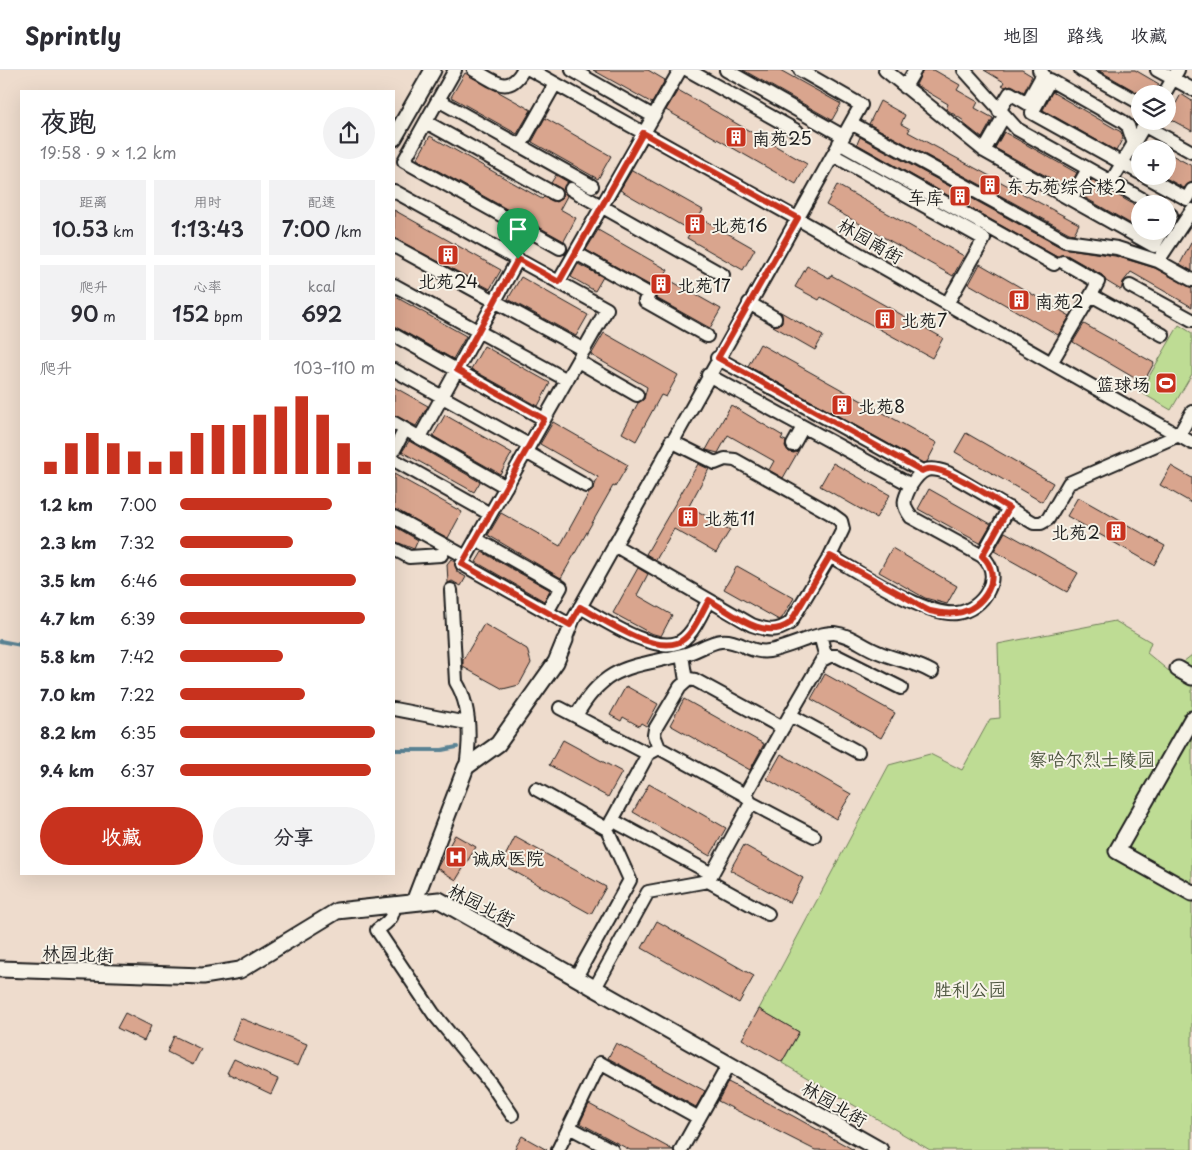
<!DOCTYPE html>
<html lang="zh">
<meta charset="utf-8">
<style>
body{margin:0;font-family:"Playpen Sans","LXGW WenKai TC",sans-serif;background:#f2f2f3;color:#2b2b33;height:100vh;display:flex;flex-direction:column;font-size:19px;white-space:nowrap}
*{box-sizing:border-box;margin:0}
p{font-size:16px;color:#7c7c81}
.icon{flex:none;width:28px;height:28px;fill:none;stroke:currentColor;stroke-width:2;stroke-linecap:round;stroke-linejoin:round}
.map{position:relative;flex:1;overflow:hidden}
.sheet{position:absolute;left:20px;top:20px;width:375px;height:785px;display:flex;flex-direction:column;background:#fff;border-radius:0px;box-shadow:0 5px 20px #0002}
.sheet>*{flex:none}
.controls{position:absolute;left:1131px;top:15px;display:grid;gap:10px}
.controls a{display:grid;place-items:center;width:45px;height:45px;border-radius:50%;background:#fff;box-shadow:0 5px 20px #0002;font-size:25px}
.pin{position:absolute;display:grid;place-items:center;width:42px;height:42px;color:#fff;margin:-51px -21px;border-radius:50% 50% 50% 0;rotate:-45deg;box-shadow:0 0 5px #0007}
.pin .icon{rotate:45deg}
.round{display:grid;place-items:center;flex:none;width:52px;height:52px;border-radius:26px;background:#f2f2f3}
.summary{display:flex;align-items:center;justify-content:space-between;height:85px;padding:0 20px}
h1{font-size:28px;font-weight:600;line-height:38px}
.figures{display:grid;grid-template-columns:repeat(3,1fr);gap:8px;height:85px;padding:5px 20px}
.figures div{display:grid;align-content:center;border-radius:0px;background:#f2f2f3;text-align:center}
.figures b{font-size:21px;font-weight:600}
.figures small{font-size:14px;font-weight:400}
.figures p{font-size:14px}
.chart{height:140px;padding:10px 20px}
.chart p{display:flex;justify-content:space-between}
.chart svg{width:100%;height:90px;margin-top:5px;stroke:#c8321e;stroke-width:6}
.cta{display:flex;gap:10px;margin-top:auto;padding:10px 20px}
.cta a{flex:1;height:58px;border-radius:30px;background:#c8321e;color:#fff;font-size:20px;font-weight:600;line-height:58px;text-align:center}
.cta a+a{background:#f2f2f3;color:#2b2b33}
ul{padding:0 20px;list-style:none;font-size:16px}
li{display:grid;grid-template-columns:80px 60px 1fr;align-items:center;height:38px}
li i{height:12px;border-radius:6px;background:#c8321e}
header{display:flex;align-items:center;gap:30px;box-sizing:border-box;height:70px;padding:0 25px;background:#fff;border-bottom:1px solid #e1e1e2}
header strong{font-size:24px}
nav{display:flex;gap:28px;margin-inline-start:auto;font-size:18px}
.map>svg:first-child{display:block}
.built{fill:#e8ccba}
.green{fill:#bedc94;stroke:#6d7c58}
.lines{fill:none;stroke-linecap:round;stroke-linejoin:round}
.stream{stroke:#5a8394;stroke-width:4}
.building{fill:#d9a58e;stroke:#1c1c1c}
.minor-casing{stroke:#1c1c1c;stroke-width:16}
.tertiary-casing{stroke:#1c1c1c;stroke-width:19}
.minor{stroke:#f7f3e8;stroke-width:12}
.tertiary{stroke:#f7f3e8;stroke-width:15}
.route-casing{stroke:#fff;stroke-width:10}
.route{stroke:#c8321e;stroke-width:6}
.labels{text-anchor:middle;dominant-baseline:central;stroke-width:4;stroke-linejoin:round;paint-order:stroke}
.poi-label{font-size:18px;fill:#1c1c1c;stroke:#f7f3e8;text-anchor:start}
.street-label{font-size:18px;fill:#1c1c1c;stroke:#f7f3e8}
.park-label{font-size:18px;fill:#4d5640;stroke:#f7f3e8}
</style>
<header>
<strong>Sprintly</strong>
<nav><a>地图</a><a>路线</a><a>收藏</a></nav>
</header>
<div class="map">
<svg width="1192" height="1080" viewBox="0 0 1192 1080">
<rect width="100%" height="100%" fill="#eedccd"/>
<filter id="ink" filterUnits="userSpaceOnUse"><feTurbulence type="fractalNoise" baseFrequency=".02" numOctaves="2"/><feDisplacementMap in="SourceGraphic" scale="10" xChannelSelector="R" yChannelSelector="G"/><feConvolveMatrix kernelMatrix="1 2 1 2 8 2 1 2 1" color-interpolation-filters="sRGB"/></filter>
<g filter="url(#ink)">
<path class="built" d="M454 763 477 777 457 812 434 798Z"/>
<path class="green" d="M1179 255 1192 263V304L1171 340 1140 322Z
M1115 551 1151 572 1147 583 1170 602 1192 585V1080H930L782 993 799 962 759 939 889 695 930 684 962 700 990 649 1000 648 998 574Z"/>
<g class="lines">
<path class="stream" d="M0 571 21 575
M394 680H442L457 677"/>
</g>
<path class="building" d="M593 0H648L665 10 652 33Z
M743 0H780L841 34 832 50Z
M923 0H934L960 15 957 20 978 32 975 38 993 48 982 68 963 53 964 51 946 39 948 34 916 15Z
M984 0H1022L1032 6 1024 22 1011 15 1005 17 1002 15 1004 12Z
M1098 0H1135L1159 14 1154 24H1140Z
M465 3 531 40 517 64 451 27Z
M678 20 807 94 796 114 666 40Z
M1052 22 1121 62 1123 68 1116 81 1043 40Z
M1181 24 1192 31V61L1168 48Z
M880 31 905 45 901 54 910 59 908 62 1079 154 1074 164 1069 163 869 54Z
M545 48 611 86 598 109 532 72Z
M1004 62 1077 103 1068 118 995 78Z
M430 66 542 129 544 127 556 132 562 128V119L551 113 556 105 568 112 563 119 567 126 560 139 576 148 564 171 417 89Z
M860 67 1062 178 1115 186 1155 198 1192 218V237L1131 202 1123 212 1121 220 1106 211 1102 205 1067 185 1057 187 857 74Z
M1168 83 1192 96V112L1184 118 1162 106H1168Z
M632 100 703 140 699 147 755 179 743 200 687 168 691 161 620 120Z
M1091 110 1140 138V159L1082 126Z
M837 115 964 186 953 206 826 135Z
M394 140 501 200 490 219 394 168Z
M598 160 668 200 664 207 721 239 710 258 656 228 657 220 653 217 586 180Z
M1192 171V201L1180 194Z
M578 194 603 207 595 221 571 207Z
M980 194 1070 246 1058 265 969 214Z
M807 196 829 208 831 205 943 268 932 288 821 227 819 230 795 217Z
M521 207 588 245 576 266 508 229Z
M394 226 466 266 453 289 394 256Z
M779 241 823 266 815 280 773 256 779 255 782 252V244Z
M1084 254 1154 293 1143 313 1073 272Z
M604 263 678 305 666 327 661 325 636 371 622 363 638 333 644 329 647 317 591 285Z
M760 274 937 373 927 392 923 393 748 296Z
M484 276 550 313 538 336 471 299Z
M394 317 428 336 416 356 394 345Z
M731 335 783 366 781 369 786 371 785 376 789 382 794 383 799 380 783 408 769 400 774 391 728 365 718 383 706 380Z
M445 345 512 383 500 404 433 366Z
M553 352 628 395 615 417 613 416 561 508 488 465 501 443 560 476 589 423 593 420 598 407 540 374Z
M966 363 1053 413 1042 432 955 382Z
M409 371 480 412 474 422 402 382Z
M833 393 890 425 876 448 820 416Z
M698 394 709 399 689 436 730 460 716 483 674 459 656 490 646 484Z
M1171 396 1192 408V433L1160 415Z
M394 404 462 442 448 468 394 439Z
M929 419 991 454 980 473 918 439Z
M1078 427 1165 476 1154 495 1067 446Z
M394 456 418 470 414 479 394 471Z
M1005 462 1078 503 1067 522 994 481Z
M892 478 957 516 947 534 925 528 879 502Z
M482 482 550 520 544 531 476 492Z
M451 489 455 491 457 502 466 507 461 516 452 511 448 513 447 494Z
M737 496 794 528 782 548 779 550 724 519Z
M638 498 648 504 637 525 672 545 661 566 650 563 613 543Z
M484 554 527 579 531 593 519 615 503 619 463 597V590Z
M825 604 895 643 881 668 811 629Z
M626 616 658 634 646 656 641 653 639 656 623 647 621 651 610 645Z
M684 629 764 674 750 700 670 655Z
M563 670 622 702 608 727 549 695Z
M781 684 851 724 836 749 767 709Z
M649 714 726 758 710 786 633 742Z
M455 765 476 777 456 810 437 798Z
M515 767 606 817 591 844 501 794Z
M744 775 803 808 790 833 730 800Z
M657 851 754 906 739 933 642 878Z
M759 939 799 962 782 992 742 969Z
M125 943 151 956 144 971 117 958Z
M240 948 307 974 298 996 232 970Z
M174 966 201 979 193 995 167 982Z
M616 973 705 1021 696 1037 608 988Z
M234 989 278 1009 271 1024 227 1003Z
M728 1012 793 1046 854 1080H815L718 1031Z
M589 1034 673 1080H630L580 1053Z
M522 1066 547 1080H514Z"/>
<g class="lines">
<g class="minor-casing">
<path id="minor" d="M455 0 438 30 592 116
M474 0C495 11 508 26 523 0
M531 0 798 149 1192 373
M572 0 653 46
M688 0 797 61
M726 0 843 66
M885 0 986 82 1154 176 1162 161
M964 0 1017 59 1151 134
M1081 0 1140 33
M1157 0 1192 19
M905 17 915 0
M1164 24 1178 0
M438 30 404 91 560 178
M999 41 1010 23 1027 33 1043 4 1039 0
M426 52 555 124
M851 53 1066 171 1117 178 1158 191 1192 140
M1145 56 1192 82
M839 73 1054 194
M1134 74 1128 56 1122 51 1050 10 1032 43 1140 103
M520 76 555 14
M984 81 1004 46
M833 85 984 169 947 234
M1145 106 1187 129 1192 120
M1111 112 1147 51
M571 119 723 205
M394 121 607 239 462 494 570 555
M1071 129 1088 99
M1168 143 1171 145 1168 151
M394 176 584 280
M576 183 649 224 645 231 707 266
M1158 191 1192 210
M1063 192 1098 212 1091 225
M559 211 680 0
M394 215 567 310
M1130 216 1192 250
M749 233 775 248
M394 265 544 349
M717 288 922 401
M578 291 637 325
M1051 293 1091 225 1163 265
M394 300 529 375
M708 305 911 415C922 398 929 396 948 403L1034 453H1041L1048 449 1069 413 1179 365 1192 342
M394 353 506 417
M420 367 518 189
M671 371 715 393 725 389 735 390 830 443 841 451 843 459 830 486
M793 375 803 357
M394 380 405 359
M526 382 586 416
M394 390 490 444
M394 447 466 487
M476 469 561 517 547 542
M614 475 752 555C767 560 776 563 790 553L830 486C859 502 925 547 957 543 983 540 1005 506 982 486L911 447C901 434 904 429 911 415
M394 479 409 487 441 485 446 476
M982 486 1009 438
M451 520 456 612C471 636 470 671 466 697
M580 537C603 549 650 582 677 573 692 568 701 543 709 530
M820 565 826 588
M565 570 573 550 861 35 800 0
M682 585 686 611
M560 638 648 684 659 678 745 725 751 733 814 766
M394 639 467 653
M790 645 822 590 830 586H837L901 618
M576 646C606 593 632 598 686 584 697 581 710 572 721 571 738 569 751 584 769 581 788 578 818 562 834 563 852 565 862 576 878 582 896 590 915 592 932 602
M659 678 654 665 655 659 680 617 689 609 695 610 783 658
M536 719 607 759 630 810 576 907
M745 725 790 645 858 682
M612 750 712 804
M609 756 648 684
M708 811 751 733
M394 834C394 848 388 852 377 860L433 943 491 1014 512 1045
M595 918 648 822 708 811 768 844
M569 1057 612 1080
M558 1080 600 993 699 1048
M681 1080 729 994"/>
</g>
<g class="tertiary-casing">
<path id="tertiary" d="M394 68 433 0
M1178 599 1192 607
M1192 649 1117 781 1192 823
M414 832 466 697 498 674 556 592 565 570
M0 899 203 906 240 900 337 841 439 830 880 1080"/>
</g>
<use href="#minor" class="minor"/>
<use href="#tertiary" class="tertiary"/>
</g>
</g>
<g class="lines" filter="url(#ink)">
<g class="route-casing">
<path id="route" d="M643 63 798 148 718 288 922 401C937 389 993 429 1009 438L982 486C1005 506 983 540 957 543 948 544 938 543 930 541 920 537 910 529 900 524 876 511 853 498 830 486L790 553C764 572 732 543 709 530 701 543 692 568 677 573 650 582 603 549 580 537L570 555 462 494 544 349 457 300 518 189 559 212Z"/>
</g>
<use href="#route" class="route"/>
</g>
<defs>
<g id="building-square" transform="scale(1.125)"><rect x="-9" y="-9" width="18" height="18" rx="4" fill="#c8321e" stroke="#f7f3e8"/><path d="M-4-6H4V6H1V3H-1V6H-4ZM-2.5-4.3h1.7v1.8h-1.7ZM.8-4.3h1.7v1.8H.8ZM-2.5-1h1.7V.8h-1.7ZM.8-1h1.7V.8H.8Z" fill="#fff"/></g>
<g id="stadium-square" transform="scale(1.125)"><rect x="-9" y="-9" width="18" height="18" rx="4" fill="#c8321e" stroke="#f7f3e8"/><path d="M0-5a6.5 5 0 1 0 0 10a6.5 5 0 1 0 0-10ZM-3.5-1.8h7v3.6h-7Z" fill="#fff"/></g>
<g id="hospital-square" transform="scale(1.125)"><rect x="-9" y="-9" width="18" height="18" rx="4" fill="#c8321e" stroke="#f7f3e8"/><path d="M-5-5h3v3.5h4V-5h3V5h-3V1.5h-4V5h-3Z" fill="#fff"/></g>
</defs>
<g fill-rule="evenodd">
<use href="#building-square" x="736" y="67"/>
<use href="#building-square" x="990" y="115"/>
<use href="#building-square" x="960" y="126"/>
<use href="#building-square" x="695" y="154"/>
<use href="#building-square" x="448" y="185"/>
<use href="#building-square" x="661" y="214"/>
<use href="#building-square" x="1019" y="230"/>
<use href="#building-square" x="885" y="249"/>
<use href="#stadium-square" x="1166" y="313"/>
<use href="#building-square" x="842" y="335"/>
<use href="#building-square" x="688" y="447"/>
<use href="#building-square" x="1116" y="461"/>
<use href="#hospital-square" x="456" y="787"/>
</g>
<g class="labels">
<g class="poi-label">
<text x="752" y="67">南苑25</text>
<text x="1006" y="115">东方苑综合楼2</text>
<text x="944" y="126" text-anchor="end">车库</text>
<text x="711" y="154">北苑16</text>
<text x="448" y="210" text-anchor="middle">北苑24</text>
<text x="677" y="214">北苑17</text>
<text x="1035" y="230">南苑2</text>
<text x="901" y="249">北苑7</text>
<text x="1150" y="313" text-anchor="end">篮球场</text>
<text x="858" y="335">北苑8</text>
<text x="704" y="447">北苑11</text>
<text x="1100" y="461" text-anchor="end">北苑2</text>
<text x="472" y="787">诚成医院</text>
</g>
<g class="street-label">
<text transform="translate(871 170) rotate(30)">林园南街</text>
<text transform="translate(482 834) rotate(27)">林园北街</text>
<text transform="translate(78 883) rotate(2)">林园北街</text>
<text transform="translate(835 1033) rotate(30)">林园北街</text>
</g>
<g class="park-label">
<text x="1092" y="688">察哈尔烈士陵园</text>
<text x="970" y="918">胜利公园</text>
</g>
</g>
</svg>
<div class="controls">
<a><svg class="icon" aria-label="layers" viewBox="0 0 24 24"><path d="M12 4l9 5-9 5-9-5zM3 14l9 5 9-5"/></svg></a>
<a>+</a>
<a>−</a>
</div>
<div class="pin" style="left:518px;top:189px;background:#1e9e55"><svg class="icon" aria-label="arrive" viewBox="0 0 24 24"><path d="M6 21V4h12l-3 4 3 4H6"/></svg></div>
<section class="sheet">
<div class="summary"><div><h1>夜跑</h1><p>19:58 · 9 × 1.2 km</p></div><a class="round"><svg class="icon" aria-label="share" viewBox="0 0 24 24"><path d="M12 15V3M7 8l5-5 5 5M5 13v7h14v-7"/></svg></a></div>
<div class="figures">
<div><p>距离</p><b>10.53<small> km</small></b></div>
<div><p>用时</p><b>1:13:43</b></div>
<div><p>配速</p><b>7:00<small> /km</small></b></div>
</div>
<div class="figures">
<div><p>爬升</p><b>90<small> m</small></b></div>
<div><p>心率</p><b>152<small> bpm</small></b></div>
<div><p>kcal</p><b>692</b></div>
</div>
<div class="chart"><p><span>爬升</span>103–110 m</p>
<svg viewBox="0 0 160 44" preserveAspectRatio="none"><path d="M5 44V38M15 44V29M25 44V24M35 44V29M45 44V33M55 44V38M65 44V33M75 44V24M85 44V20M95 44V20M105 44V15M115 44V11M125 44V6M135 44V15M145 44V29M155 44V38"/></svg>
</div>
<ul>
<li><b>1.2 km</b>7:00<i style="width:78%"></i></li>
<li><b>2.3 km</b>7:32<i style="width:58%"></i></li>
<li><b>3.5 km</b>6:46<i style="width:90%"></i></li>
<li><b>4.7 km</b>6:39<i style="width:95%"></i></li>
<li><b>5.8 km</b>7:42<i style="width:53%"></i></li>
<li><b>7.0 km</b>7:22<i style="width:64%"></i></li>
<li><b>8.2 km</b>6:35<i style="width:100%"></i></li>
<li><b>9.4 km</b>6:37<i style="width:98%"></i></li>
</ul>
<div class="cta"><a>收藏</a><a>分享</a></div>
</section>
</div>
